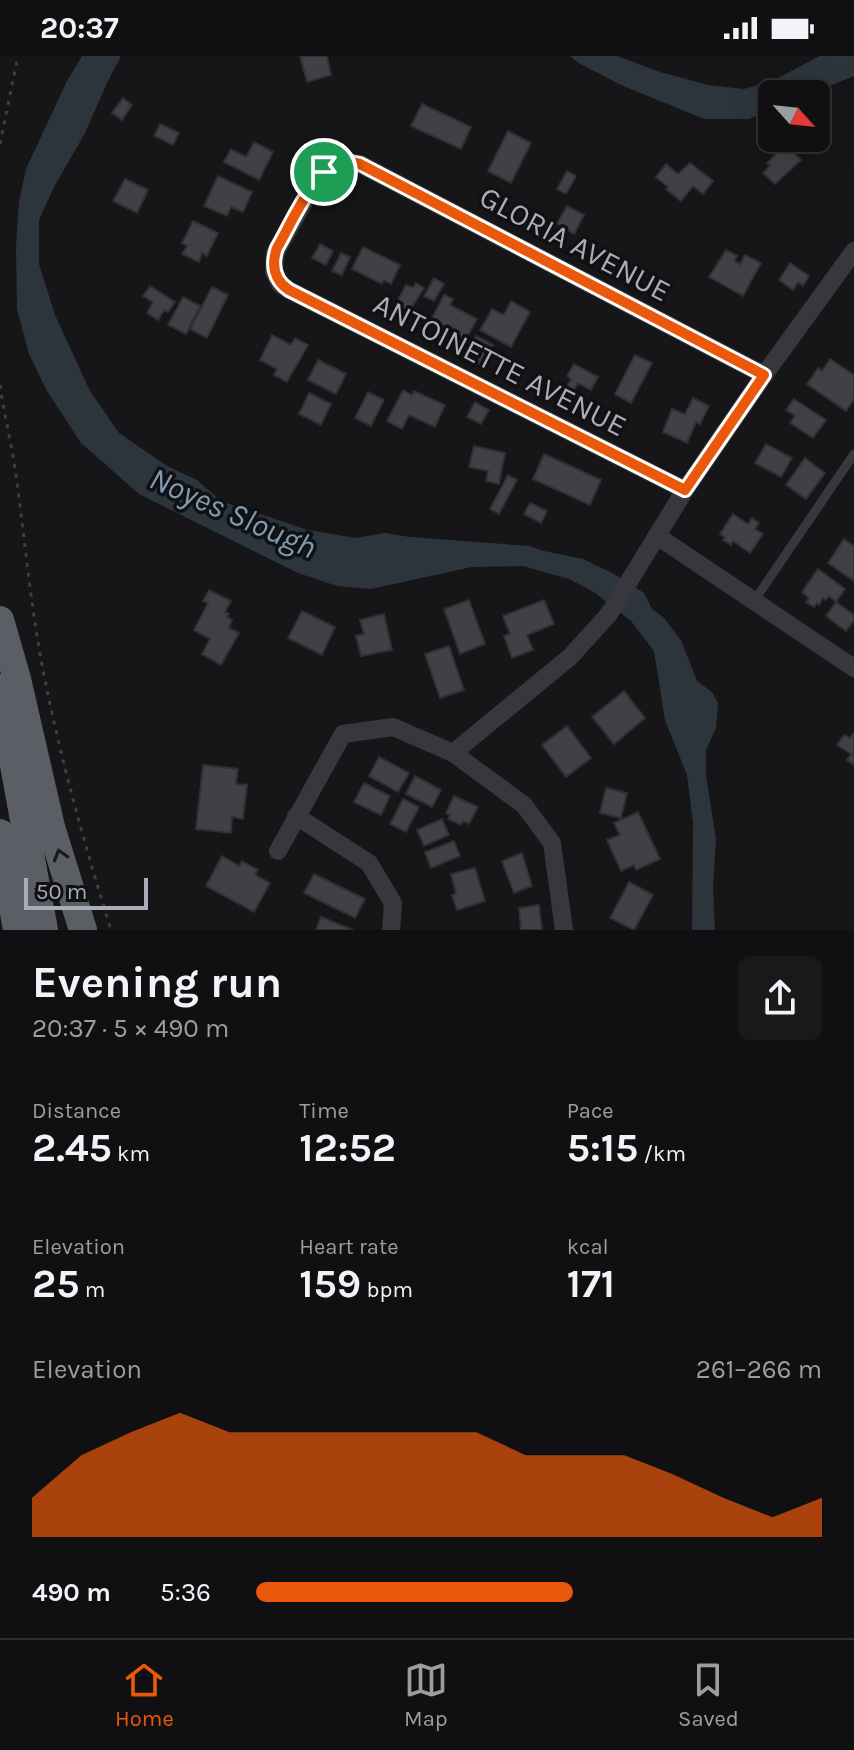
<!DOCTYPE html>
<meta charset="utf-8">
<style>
body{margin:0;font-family:Karla,sans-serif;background:#19191b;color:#f1f3f6;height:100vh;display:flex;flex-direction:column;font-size:30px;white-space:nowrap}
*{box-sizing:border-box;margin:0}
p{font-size:26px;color:#9c9d9f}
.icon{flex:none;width:44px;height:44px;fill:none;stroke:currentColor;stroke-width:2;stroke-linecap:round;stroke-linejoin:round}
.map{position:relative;height:874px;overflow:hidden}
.side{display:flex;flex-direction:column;background:#101012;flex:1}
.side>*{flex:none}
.needle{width:52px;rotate:117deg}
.tools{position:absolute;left:758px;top:24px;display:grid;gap:16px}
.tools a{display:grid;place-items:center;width:72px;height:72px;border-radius:12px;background:#101012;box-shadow:0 8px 32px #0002,0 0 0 2px #303032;font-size:40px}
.scale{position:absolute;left:24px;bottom:20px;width:124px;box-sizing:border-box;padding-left:8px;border:4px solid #a8adb8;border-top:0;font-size:22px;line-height:28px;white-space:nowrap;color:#a8adb8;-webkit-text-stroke:6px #111113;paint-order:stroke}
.pin{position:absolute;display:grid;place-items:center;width:68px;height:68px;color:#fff;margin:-34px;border:4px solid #fff;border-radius:50%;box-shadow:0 2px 8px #0007}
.round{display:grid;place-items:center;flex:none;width:84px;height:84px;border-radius:12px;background:#19191b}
.headline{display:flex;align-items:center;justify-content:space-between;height:136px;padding:0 32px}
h1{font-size:44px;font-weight:700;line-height:60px}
.figures{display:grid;grid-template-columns:repeat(3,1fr);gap:12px;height:136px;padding:8px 32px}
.figures div{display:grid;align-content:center}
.figures b{font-size:40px;font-weight:700}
.figures small{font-size:22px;font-weight:400}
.figures p{font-size:22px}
.chart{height:224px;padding:16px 32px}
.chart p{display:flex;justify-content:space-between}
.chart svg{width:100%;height:144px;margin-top:8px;fill:#ea580c;opacity:.7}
ul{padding:0 32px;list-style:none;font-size:26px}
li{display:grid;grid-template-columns:128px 96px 1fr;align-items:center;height:60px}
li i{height:20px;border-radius:10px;background:#ea580c}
.status{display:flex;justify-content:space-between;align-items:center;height:56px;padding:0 40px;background:#101012;direction:ltr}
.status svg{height:22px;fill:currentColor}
.tabs{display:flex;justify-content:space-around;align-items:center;height:112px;border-top:2px solid #303032;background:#101012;font-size:22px;color:#9c9d9f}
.tabs a{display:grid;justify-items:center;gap:4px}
.tabs .active{color:#ea580c}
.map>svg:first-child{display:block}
.water{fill:#2c353c}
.building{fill:#404145;stroke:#303034;stroke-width:2}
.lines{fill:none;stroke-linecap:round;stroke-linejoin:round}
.path{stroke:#3d3f44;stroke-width:3;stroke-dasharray:4 6;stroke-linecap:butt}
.service{stroke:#37383d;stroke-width:9}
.minor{stroke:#37383d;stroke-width:18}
.trunk{stroke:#5b5e65;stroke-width:28}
.oneway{stroke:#18191b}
.route-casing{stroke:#fff;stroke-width:16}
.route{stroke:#ea580c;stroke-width:10}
.labels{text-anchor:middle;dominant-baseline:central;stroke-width:7;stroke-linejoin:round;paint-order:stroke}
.street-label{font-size:30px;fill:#a8adb8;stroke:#111113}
.water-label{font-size:32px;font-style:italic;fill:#7f9bb3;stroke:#111113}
</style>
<div class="status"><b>20:37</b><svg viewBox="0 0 49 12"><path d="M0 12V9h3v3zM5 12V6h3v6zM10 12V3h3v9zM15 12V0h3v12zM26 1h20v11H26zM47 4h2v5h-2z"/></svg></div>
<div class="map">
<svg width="854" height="874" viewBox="0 0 854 874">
<rect width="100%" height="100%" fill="#161618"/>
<path class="water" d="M82 0H121L107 27 84 79 54 131 39 164V208L55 259 90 335 119 377 167 410 197 424 221 445 308 474 356 482 385 477 410 481 529 490 544 495 583 503 614 518 644 537 652 553 663 561 681 584 697 625 712 636 718 647 716 672 706 694V719L716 783 713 832 715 874H692L693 767 687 719 665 664 654 595 631 565 594 536 569 523 523 510 472 511 371 533 337 530 298 517 139 438 81 387 47 335 29 298 17 253 16 190 19 146 26 113 66 27Z
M570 0H617L660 16 708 29 744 33 772 25 820 0H854V20L809 38H772V54L748 63H704L621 29 577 6Z"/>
<path class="building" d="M300 0H327L331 19 307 26Z
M123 42 132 49 122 64 112 57Z
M422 48 471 71 461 93 411 70Z
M160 68 179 77 173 89 154 80Z
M508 75 531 87 511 127 488 115Z
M254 86 273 96 259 124 224 106 231 93 246 101Z
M785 89 801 104 775 128 763 117 770 110 767 107Z
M690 107 713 125 703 138 693 130 681 145 666 133 668 131 656 121 666 108 678 118Z
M567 115 576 120 566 138 557 133Z
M218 120 252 136 243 156 231 151 227 160 204 150Z
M125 123 148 134 137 157 113 145Z
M567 150 584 159 574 178 557 168Z
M193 165 218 177 207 200 202 197 199 206 182 198 187 190 182 187Z
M320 188 333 195 326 209 312 202Z
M363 191 400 209 391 228 384 224 382 228 352 213Z
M726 194 737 200 735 205 740 208 745 199 761 207 743 240 709 221Z
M341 197 350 201 342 219 332 215Z
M790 207 809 220 803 230 798 226 793 234 779 224Z
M434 222 444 228 434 245 424 240Z
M416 227 424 232 408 257 399 251 401 248 397 246 406 229 413 232Z
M150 230 175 246 168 256 164 254 158 264 147 257 153 246 143 240Z
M212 231 228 239 207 282 190 273Z
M444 239 453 243 450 249 477 263 459 296 452 292 459 279 431 264Z
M183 241 200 250 186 278 168 269Z
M511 245 530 256 511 291 480 274 492 253 504 259Z
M272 279 291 289 295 282 308 289 287 326 274 319 277 313 260 304Z
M476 280 493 289 482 310 465 301Z
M635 299 652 307 631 347 615 338Z
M830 303 854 319V343L846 355 807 328 818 312 822 315Z
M318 304 346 318 336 338 308 324Z
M574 308 598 321 591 334 578 327 573 336 566 332 571 323 567 320Z
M403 334 412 339 414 335 445 349 435 371 409 359 402 373 387 365Z
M368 336 384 344 371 370 355 362Z
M309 337 331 348 321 369 299 358Z
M693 342 709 350 700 368 696 366 687 387 663 376 672 353 685 358Z
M794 343 826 364 813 382 790 367 795 360 786 354Z
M475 346 489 354 481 368 467 361Z
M766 388 792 402 781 421 755 407Z
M474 390 505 397 499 428 486 425 488 415 469 411Z
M544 398 601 424 590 449 533 423Z
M805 402 825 417 806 443 786 429Z
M508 419 517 424 499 458 490 453Z
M530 447 547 455 541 467 524 458Z
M733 458 748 468 752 462 759 467 755 473 763 478 750 497 733 485 731 489 723 484 725 481 720 478Z
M844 483 854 490V525L828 507Z
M818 513 845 533 836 546 829 540 826 544 823 542 819 549 817 547 814 551 806 546 809 542 802 536Z
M209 534 231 545 225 556 229 558 227 561 232 564 229 572 239 577 221 609 202 598 210 583 194 574 208 547 203 545Z
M469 544 485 588 460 598 444 553Z
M544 544 554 568 527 579 533 594 512 602 504 580 510 578 503 560Z
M836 546 854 559V564L846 575 826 560Z
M302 555 335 571 322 599 288 582Z
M384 558 392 594 361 600 356 580 364 578 360 564Z
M449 590 464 634 440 642 425 598Z
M624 635 645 662 614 688 592 661Z
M567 670 591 702 566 721 542 689Z
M853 678 854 679V709L847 704 851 698 837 689 844 679 850 682Z
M379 701 409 717 398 736 369 720Z
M203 709 238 713 236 728 247 729 243 763 232 761 231 777 196 773Z
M415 720 441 734 432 751 406 738Z
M364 727 390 740 381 759 354 746Z
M606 732 627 737 621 762 600 757Z
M454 740 478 751 469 768 463 765 461 769 448 763 450 759 446 757Z
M403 743 419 751 406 776 390 768Z
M638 756 660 803 636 814 634 809 621 815 607 784 620 779 614 767Z
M442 763 449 779 424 790 417 774Z
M454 785 460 800 431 812 425 796Z
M522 797 532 830 514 837 502 805Z
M222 800 239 810 242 805 258 814 255 819 270 827 254 856 206 830Z
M475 812 485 845 457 854 452 839 456 838 451 818Z
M314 818 365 843 355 862 304 837Z
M629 826 653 839 634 874 610 862Z
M539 849 542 874H521L519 852Z
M321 861 353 874H316Z"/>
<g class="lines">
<path class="path" d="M0 88 18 0
M0 329C4 359 12 389 16 419 25 486 31 553 44 619 61 705 85 790 111 874"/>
<path class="service" d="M754 545 854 398"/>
<path class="minor" d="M685 434 289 234 280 228 274 216 275 197 316 125 336 107 345 105 360 108 764 319
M657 480 854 612
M453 697 570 601 609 558 685 434 764 319 854 195
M296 760 369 807 393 847 391 874
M278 795 343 678 393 671 453 697 524 749 552 787 564 874"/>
<path class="trunk" d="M0 564 17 623 51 771 83 874
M0 632 44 874
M0 777 17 874"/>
</g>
<defs><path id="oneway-chevron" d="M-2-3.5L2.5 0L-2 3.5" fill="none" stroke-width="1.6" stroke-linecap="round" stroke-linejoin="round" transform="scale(2)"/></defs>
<use class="oneway" href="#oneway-chevron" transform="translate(60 799) rotate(-107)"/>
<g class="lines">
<g class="route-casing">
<path id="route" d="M345 105 360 108 764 319 685 434 289 234C274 224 271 209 277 192 293 165 313 113 345 105Z"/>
</g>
<use href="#route" class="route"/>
</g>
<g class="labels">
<g class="street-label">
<text transform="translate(575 188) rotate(28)">GLORIA AVENUE</text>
<text transform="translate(500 309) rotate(27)">ANTOINETTE AVENUE</text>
</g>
<g class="water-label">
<text transform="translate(233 457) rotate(24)">Noyes Slough</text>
</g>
</g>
</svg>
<div class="tools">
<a><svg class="needle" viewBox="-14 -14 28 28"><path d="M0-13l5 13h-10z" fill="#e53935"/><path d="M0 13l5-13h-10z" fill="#9c9d9f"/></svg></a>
</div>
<div class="scale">50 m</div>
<div class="pin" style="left:324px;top:116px;background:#1e9e55"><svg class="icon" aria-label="arrive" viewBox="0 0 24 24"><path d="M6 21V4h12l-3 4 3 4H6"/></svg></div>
</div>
<section class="side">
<div class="headline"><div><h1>Evening run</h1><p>20:37 · 5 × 490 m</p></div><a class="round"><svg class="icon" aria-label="share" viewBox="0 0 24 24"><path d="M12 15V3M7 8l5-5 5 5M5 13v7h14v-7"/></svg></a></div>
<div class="figures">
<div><p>Distance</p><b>2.45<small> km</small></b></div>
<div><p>Time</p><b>12:52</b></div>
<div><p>Pace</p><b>5:15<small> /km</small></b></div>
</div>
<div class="figures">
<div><p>Elevation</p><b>25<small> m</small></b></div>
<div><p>Heart rate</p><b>159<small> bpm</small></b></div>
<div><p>kcal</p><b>171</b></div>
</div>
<div class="chart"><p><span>Elevation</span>261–266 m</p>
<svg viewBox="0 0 160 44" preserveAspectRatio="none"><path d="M0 44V32L10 19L20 12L30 6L40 12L50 12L60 12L70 12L80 12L90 12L100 19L110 19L120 19L130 25L140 32L150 38L160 32V44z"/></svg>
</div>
<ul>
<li><b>490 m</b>5:36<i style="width:56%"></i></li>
</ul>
</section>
<nav class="tabs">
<a class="active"><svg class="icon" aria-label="home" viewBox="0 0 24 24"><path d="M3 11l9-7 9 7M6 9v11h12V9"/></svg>Home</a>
<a><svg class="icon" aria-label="map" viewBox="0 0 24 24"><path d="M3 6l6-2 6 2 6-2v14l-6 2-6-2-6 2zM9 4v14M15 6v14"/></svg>Map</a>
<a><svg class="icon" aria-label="saved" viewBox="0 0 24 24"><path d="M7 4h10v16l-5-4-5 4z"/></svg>Saved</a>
</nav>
